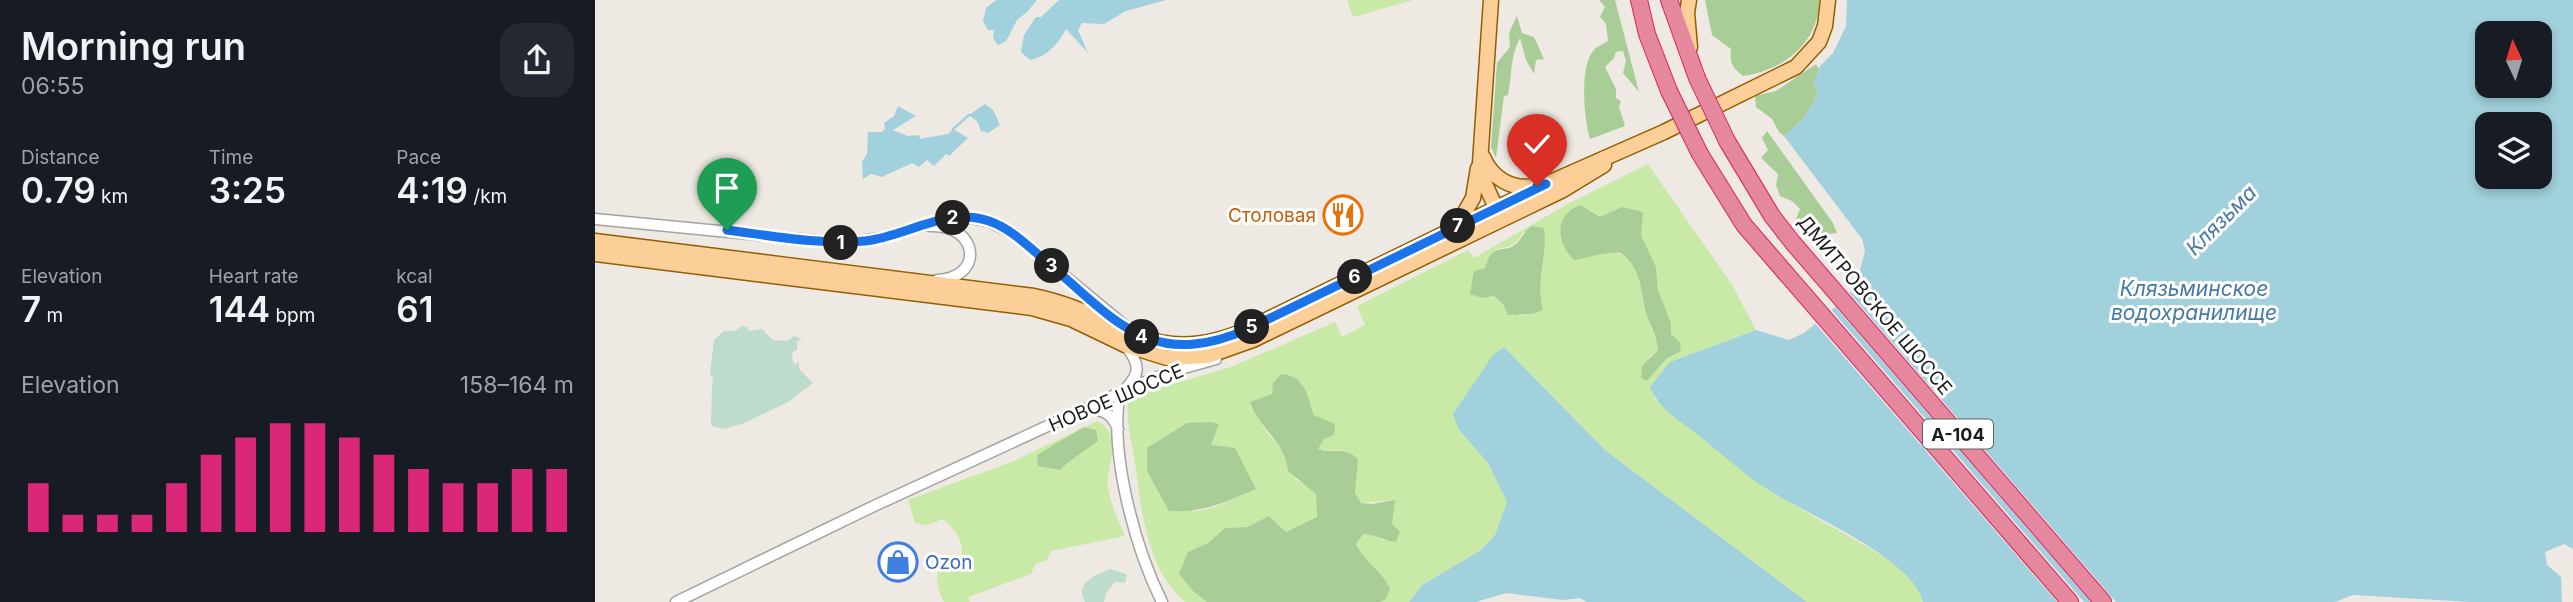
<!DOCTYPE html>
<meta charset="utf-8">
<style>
body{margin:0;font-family:Inter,sans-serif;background:#242831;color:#f1f3f6;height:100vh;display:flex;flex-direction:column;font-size:26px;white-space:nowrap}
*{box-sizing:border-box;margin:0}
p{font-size:23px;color:#9ea1a6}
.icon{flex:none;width:38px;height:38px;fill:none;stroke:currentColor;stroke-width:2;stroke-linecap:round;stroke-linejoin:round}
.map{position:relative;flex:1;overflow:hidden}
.details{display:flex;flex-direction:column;background:#171b24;width:595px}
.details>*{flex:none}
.needle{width:46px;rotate:356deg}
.fabs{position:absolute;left:1880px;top:21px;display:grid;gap:14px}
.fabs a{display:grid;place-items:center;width:77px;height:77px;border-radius:14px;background:#171b24;box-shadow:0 4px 10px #0003;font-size:35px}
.pin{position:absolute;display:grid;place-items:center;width:60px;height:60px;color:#fff;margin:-72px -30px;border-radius:50% 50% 50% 0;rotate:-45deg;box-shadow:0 0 7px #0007}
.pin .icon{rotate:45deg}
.km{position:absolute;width:35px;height:35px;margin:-18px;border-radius:50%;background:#222;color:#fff;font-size:19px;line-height:35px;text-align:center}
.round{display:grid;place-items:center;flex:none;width:74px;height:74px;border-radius:21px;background:#242831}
.headline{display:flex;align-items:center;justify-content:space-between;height:119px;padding:0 21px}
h1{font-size:38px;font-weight:600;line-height:52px}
.stats{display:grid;grid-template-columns:repeat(3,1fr);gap:10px;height:119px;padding:7px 21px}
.stats div{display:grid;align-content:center}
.stats b{font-size:35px;font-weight:600}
.stats small{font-size:19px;font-weight:400}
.stats p{font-size:19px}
.chart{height:196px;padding:14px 21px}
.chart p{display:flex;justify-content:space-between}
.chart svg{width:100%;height:126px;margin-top:7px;stroke:#db2777;stroke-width:6}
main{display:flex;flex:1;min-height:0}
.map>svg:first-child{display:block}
.grass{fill:#c9e9a7;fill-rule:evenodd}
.forest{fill:#a8cd96}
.wetland{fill:#bedccd}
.water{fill:#a1d1dc;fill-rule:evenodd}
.pier{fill:#eee9e2}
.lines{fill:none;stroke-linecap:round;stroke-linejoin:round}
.stream{stroke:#a1d1dc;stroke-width:2.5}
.minor-casing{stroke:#a3a3a3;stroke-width:13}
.major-casing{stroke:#945e00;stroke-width:17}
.highway-casing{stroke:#d72367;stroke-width:18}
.minor{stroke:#fff;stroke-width:10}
.major{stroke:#fcce98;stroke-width:14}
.highway{stroke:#e6889d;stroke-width:16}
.highway-bridge-casing{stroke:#d72367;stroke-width:18;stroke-linecap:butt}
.highway-bridge{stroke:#e6889d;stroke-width:16}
.route-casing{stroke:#fff;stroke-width:14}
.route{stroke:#1a73e8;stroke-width:9}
.labels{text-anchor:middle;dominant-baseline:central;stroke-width:6;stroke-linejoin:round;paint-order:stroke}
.shield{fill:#fff;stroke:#606060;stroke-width:2}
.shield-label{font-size:18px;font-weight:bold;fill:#1c1c1c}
.food-label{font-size:19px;fill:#c56008;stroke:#fff;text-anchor:end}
.street-label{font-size:19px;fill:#1c1c1c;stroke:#fff}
.shop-label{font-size:19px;fill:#366cbe;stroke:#fff;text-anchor:start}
.water-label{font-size:21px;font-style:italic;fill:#4679a3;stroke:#fff}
</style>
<main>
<section class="details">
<div class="headline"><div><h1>Morning run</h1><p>06:55</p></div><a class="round"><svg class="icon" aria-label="share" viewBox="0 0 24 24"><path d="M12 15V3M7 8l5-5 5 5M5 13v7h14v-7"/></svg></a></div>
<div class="stats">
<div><p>Distance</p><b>0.79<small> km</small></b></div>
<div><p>Time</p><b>3:25</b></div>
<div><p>Pace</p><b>4:19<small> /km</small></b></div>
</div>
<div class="stats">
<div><p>Elevation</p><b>7<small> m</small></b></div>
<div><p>Heart rate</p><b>144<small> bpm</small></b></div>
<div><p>kcal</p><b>61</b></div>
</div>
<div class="chart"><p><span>Elevation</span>158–164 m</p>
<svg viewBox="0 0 160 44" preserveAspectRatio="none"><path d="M5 44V27M15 44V38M25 44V38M35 44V38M45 44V27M55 44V17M65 44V11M75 44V6M85 44V6M95 44V11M105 44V17M115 44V22M125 44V27M135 44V27M145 44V22M155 44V22"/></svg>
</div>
</section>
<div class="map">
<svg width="1978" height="602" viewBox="0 0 1978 602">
<rect width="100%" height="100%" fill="#eee9e2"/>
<path class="grass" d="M752 0H818L758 17Z
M1053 164 1137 285 1161 330 1075 362 1059 398 1173 490 1302 564 1326 592 1328 602H1212L1010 450 909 347 864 430 893 463 912 502 900 535 886 550 827 585 814 602H785L791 599 795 589C787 570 769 562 761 544L767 534H779L789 541 797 524 799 500 766 503 760 493 762 459C748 445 739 454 722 449L729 439 706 382 655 403 672 433 688 449 701 480 712 485 721 494 722 517 691 532 674 516 652 527 630 528 613 543 593 552 599 592 612 602H590C549 566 547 507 539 457 536 440 531 420 533 403L557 390 636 367 740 322 747 337 770 325 762 306 873 250 879 258 976 202ZM985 205 1005 217 1027 207 1046 223V235L1061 267 1063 290 1076 323V334L1085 342 1086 351 1071 359 1052 381 1054 357 1063 350C1062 336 1055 327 1051 314 1042 280 1049 247 1002 253ZM928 232 950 240 943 285 948 310 925 316 899 296 887 298 879 271 890 268 901 249C915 247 922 245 928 232ZM616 422 624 424 615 445 660 489 620 507 598 512Z
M502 421C531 436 510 468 513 488 516 505 523 520 530 536L456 551 451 561 440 564 436 574 373 597 375 602H349C342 588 340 579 345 564L367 557C369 541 360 529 348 519L331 525 320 523 313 500 419 461Z"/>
<path class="forest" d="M1004 0H1020L1044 92 1028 73 1031 61 1028 51 1021 52 1019 58 1010 67 1021 89V98L1026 101 1024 107 1030 126 995 139C989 121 984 65 999 50 1002 46 1009 44 1013 41L1011 24 1005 17 1010 7Z
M1110 0H1224C1224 43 1189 70 1148 76 1138 68 1134 63 1136 49L1117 35Z
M922 16 927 33 939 37 949 59 941 60 939 74 931 60 925 38C915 56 917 75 913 95L909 96 901 158 896 147 902 63 915 47 914 33Z
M1221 64 1225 71 1219 83 1223 91C1215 112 1207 122 1189 136L1184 132 1177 119 1161 107 1160 96 1181 91Z
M1172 131 1238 223 1242 233C1226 236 1211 233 1201 219L1205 209 1197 201 1185 196 1181 185 1183 174 1166 158 1173 150 1167 138Z
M985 205 1005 217 1027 207 1048 212 1046 235 1061 267 1063 290 1076 323V334L1085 342 1086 351 1071 359 1052 381 1046 378 1047 366 1063 350C1062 335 1055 326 1051 313 1045 289 1047 269 1026 253 1008 251 996 258 979 260 961 242 959 215 985 205Z
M937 226 949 228C953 258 940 277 948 310L937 314 913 315 908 304 899 296 887 298 875 294 879 271 890 268C899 238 909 257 923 242 929 235 928 232 937 226Z
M686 374C711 376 711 394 719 415L740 424 739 435 729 439 723 449C739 455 748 445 763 459L760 493 766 503 777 504 800 500 797 524 805 532 801 542C788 541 781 534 768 534L761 544C769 562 787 570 795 589L791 599 785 602H612L599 592 584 574 593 552 613 543 630 528 652 527 674 516 691 532 722 517 721 494 693 471C691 442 664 429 655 402L677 394 678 383Z
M616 422 624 424 616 445 640 448 661 489C630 502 609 513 574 511L552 471V448L592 423Z
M489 427 501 430 503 441C490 451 475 459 465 470L443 466 442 455Z"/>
<path class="wetland" d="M148 326 152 327 153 331 167 329 178 340 192 341 199 336 206 339 202 342V350L197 352 198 362 201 364 204 361V369L218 383 193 402 147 424 128 429 117 426 116 423C117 407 116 393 118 378L115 374 119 340 129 331H139Z
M515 569 532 574 530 583 520 582 511 593 509 602H490C479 583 501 575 515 569Z"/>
<path class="water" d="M401 0H442L432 12 422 20 411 41 403 45 398 38 399 30H393L388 21 391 8Z
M464 0H571L531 11 509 24 487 23 483 30 493 53 471 29C463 44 452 57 435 60L426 52 429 35 441 17H446Z
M1252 0H1978V549L1969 544 1950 552 1952 565 1966 577 1967 602H1876L1758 595 1740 602H1328C1320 560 1212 514 1175 491 1150 475 1127 454 1103 435 1086 422 1063 408 1055 387L1075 362 1161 330 1194 340 1209 333 1251 298 1262 282 1270 251 1267 239 1189 136C1207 122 1215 112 1223 91L1219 83 1225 66 1238 53 1251 26ZM1892 33H1944V86H1892ZM1892 124H1944V177H1892Z
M390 104 398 110 405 125 393 133 386 131 382 121 374 115Z
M303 106 321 116 298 130 313 136 324 135 325 139 353 134 358 129 373 138 354 156 351 154 339 166 332 160 324 167 317 163 287 177 276 174 268 179 267 162 272 154 273 132H287L290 129 289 123 299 116Z
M909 347 1010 450 1212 602H992L985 598 968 600 911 593 881 602H814L827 585 886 550 900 535 912 502 893 463 864 430 858 414 898 355Z"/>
<path class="pier" d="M1252 290 1521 602H1496L1238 304Z
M1234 307 1489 602H1462L1218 321Z"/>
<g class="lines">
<path class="stream" d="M358 129 374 115"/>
<g class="minor-casing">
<path id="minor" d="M0 219 248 243 287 238 352 218H377L393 221 419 234 529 325
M335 226C384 224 390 278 342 280
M530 345C559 380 525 381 523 407 518 465 541 550 567 602
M493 409C508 409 517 414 523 429
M81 602 279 506 533 389 575 372 621 359"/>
</g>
<g class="major-casing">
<path id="major" d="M896 0 885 163 887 177 904 215
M1094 0 1092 13 1095 47
M888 157C897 178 916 190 939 186
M863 224 878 198 883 168
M0 241 439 296C528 314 556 372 653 329L951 184 1069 132 1201 67 1224 42 1230 26 1233 0
M0 254 437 308 476 319 530 345 572 358 613 356 658 340 968 190 1009 165"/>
</g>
<g class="highway-casing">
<path id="highway" d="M1044 0 1052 34 1074 91
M1074 0 1102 78
M1132 141 1177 216 1198 243 1508 602
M1105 154 1149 225 1475 602"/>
</g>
<use href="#minor" class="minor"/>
<use href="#major" class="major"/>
<use href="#highway" class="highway"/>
<g class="highway-bridge-casing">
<path id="highway-bridge" d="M1102 78 1132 141
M1074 91 1105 154"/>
</g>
<use href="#highway-bridge" class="highway-bridge"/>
</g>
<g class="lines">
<g class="route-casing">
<path id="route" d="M132 230C178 236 224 245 270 241 311 237 351 206 394 221 414 228 430 243 446 257 517 316 553 373 653 329L951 184 942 186"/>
</g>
<use href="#route" class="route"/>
</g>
<defs>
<g id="restaurant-ring" transform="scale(2.0125)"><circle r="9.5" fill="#fff" stroke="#e8710a" stroke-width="1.5"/><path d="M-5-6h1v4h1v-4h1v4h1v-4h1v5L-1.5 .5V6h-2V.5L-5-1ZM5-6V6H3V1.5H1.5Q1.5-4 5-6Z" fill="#e8710a"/></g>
<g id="shop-ring" transform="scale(2.0125)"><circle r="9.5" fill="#fff" stroke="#3f7fe0" stroke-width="1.5"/><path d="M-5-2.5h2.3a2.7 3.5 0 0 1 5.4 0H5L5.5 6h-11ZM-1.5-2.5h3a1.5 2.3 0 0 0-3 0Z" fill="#3f7fe0"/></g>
</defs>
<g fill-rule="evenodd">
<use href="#restaurant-ring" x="748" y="215"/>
<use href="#shop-ring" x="303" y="562"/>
</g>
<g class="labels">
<rect class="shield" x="1328" y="419.5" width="70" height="29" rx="5"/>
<g class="shield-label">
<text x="1363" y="434">А-104</text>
</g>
<g class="food-label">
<text x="721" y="215">Столовая</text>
</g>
<g class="street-label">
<text transform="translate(1280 305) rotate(50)">ДМИТРОВСКОЕ ШОССЕ</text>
<text transform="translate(521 398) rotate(-23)">НОВОЕ ШОССЕ</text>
</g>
<g class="shop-label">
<text x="330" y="562">Ozon</text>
</g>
<g class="water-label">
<text transform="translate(1626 220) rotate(-45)">Клязьма</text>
<text x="1599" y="288">Клязьминское<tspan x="1599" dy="24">водохранилище</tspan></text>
</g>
</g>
</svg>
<div class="fabs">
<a><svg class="needle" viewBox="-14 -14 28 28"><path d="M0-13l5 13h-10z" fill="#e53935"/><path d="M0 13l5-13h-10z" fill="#9ea1a6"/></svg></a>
<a><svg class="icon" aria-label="layers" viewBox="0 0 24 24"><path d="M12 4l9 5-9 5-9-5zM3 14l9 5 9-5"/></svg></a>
</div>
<div class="pin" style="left:132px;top:230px;background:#1e9e55"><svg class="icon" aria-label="arrive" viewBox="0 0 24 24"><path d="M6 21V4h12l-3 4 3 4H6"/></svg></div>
<div class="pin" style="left:942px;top:186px;background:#d93025"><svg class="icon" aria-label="check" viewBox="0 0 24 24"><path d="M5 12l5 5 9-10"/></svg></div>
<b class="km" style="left:246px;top:243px">1</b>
<b class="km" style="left:358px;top:218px">2</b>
<b class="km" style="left:457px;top:266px">3</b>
<b class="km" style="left:547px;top:337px">4</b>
<b class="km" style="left:657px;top:327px">5</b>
<b class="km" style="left:760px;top:277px">6</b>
<b class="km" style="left:863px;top:226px">7</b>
</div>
</main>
